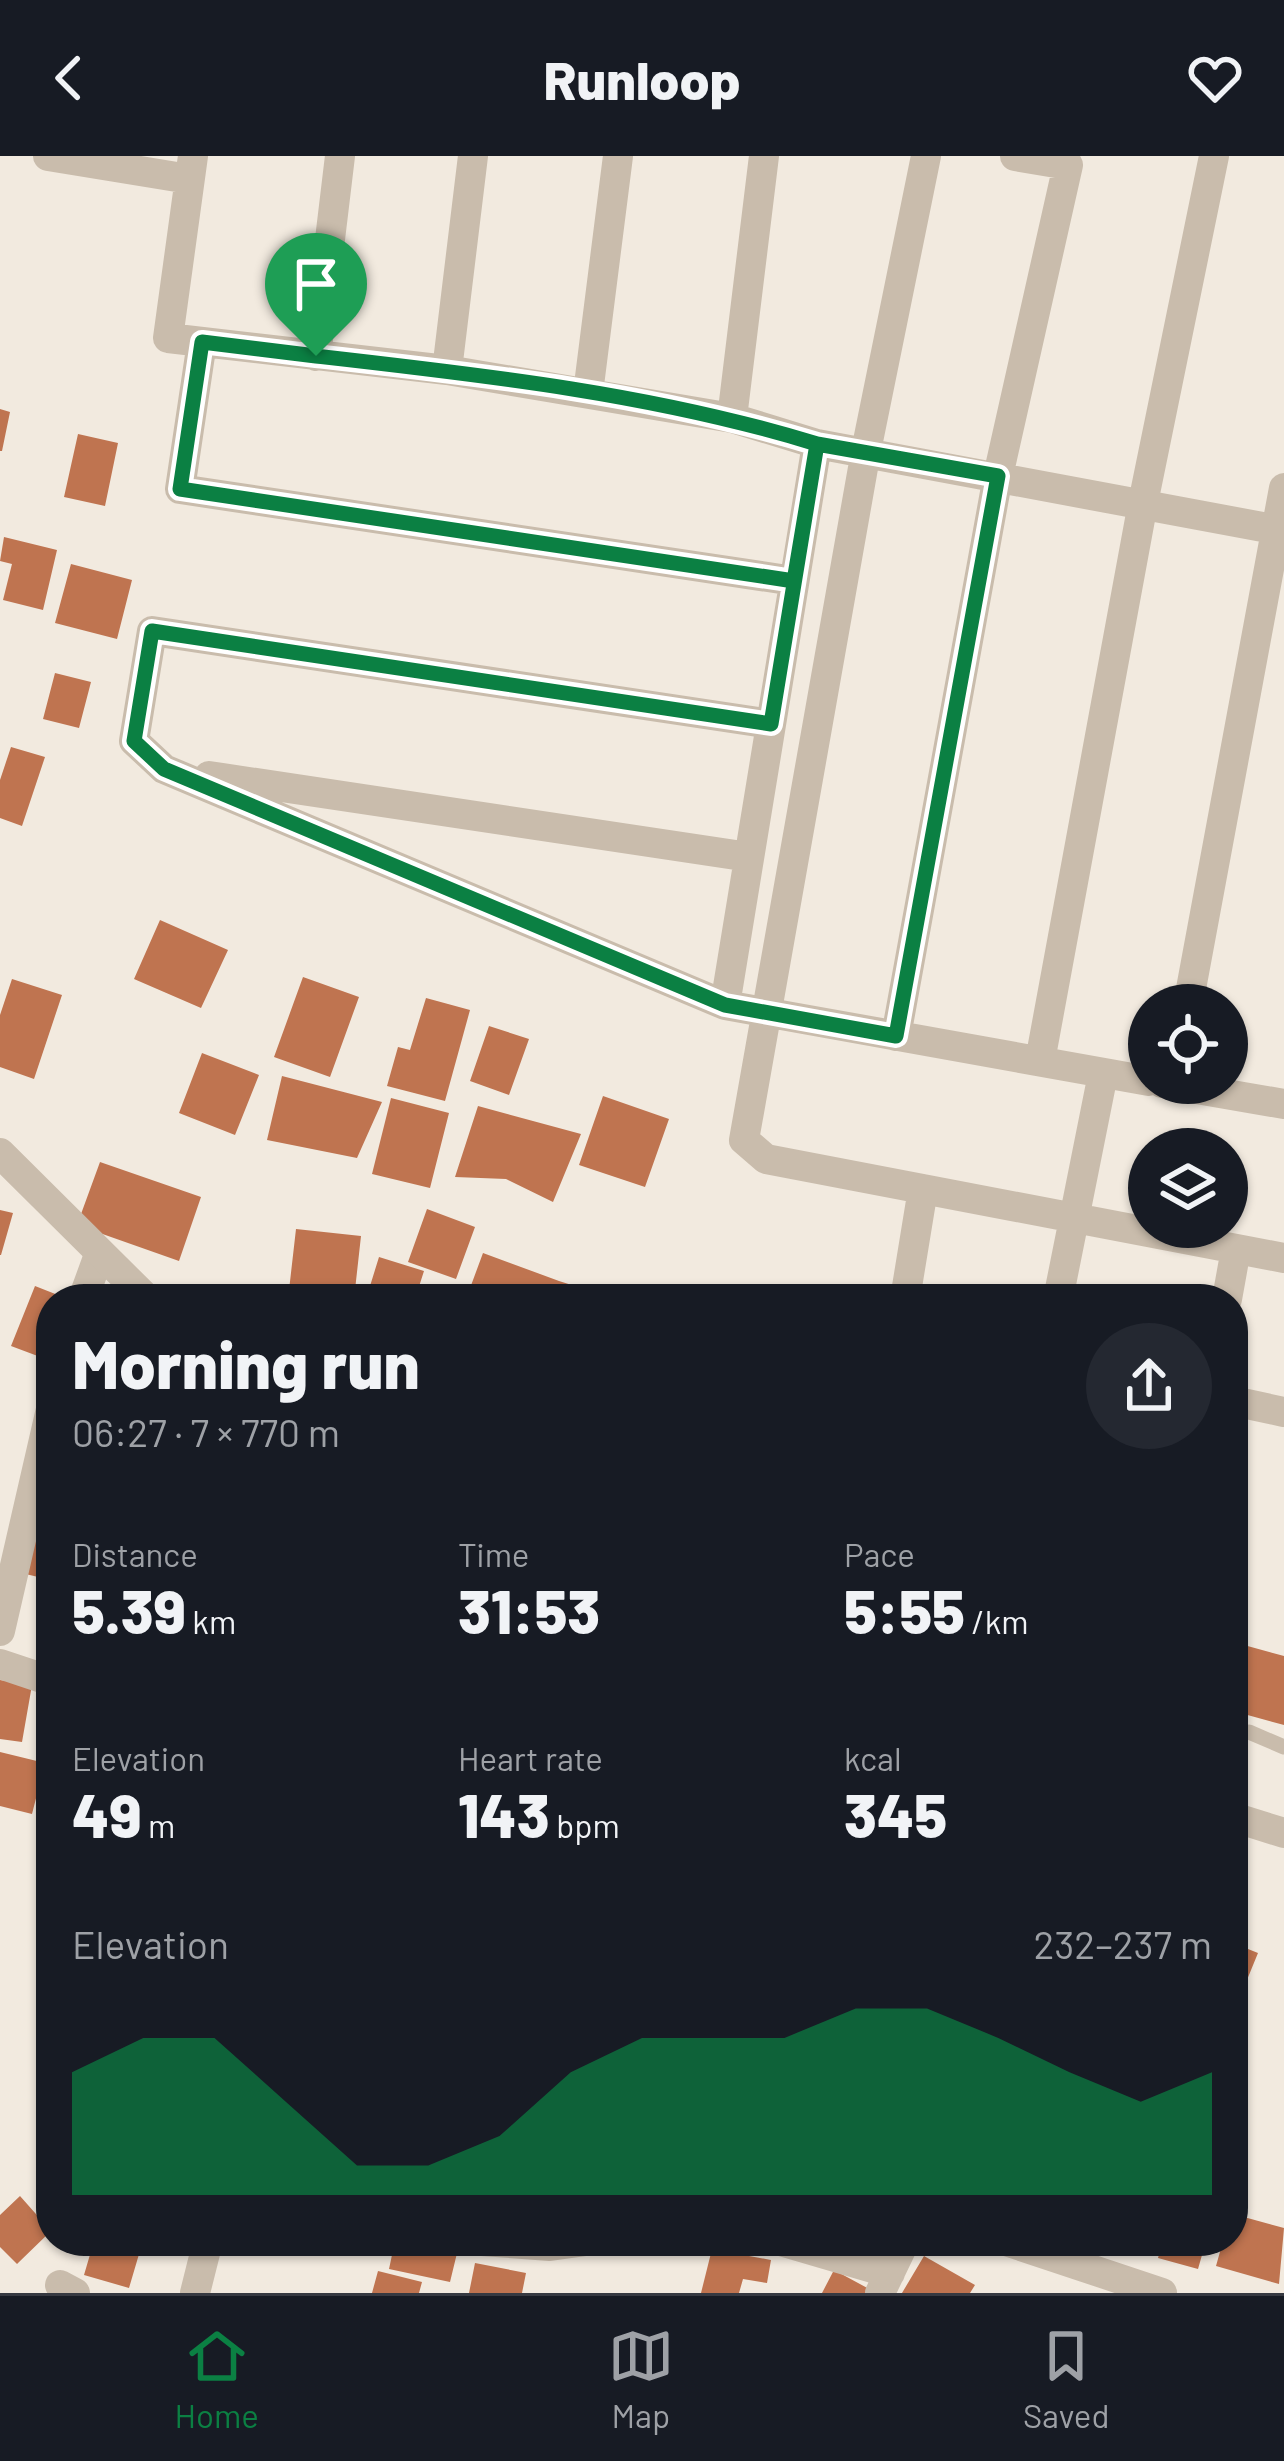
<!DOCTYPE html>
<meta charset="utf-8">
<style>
body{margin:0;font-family:Barlow,sans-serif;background:#242831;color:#f1f3f6;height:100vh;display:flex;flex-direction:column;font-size:45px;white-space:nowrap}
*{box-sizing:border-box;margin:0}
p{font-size:39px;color:#9ea1a6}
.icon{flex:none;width:66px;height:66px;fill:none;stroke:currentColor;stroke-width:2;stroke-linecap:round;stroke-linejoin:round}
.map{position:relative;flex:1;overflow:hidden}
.side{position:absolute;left:36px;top:1128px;width:1212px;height:972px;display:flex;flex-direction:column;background:#171b24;border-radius:48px;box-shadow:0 3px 9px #0004}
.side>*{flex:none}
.fabs{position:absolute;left:1128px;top:828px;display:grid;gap:24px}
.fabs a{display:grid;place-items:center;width:120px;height:120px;border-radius:50%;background:#171b24;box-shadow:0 3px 9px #0004;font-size:60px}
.pin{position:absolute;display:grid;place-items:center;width:102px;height:102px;color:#fff;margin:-123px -51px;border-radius:50% 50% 50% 0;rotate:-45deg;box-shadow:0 0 12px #0007}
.pin .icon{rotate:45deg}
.round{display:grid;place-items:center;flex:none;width:126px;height:126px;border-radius:63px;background:#242831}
.head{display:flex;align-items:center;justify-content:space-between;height:204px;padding:0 36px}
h1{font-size:66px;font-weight:800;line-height:90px}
.metrics{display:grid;grid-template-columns:repeat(3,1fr);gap:18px;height:204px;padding:12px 36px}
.metrics div{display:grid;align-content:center}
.metrics b{font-size:60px;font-weight:800}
.metrics small{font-size:33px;font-weight:400}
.metrics p{font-size:33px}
.chart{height:336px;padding:24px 36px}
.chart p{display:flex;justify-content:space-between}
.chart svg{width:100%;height:216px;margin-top:12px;fill:#0b8043;opacity:.7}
header{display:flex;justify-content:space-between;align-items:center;height:156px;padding:0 36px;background:#171b24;font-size:54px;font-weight:800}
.dock{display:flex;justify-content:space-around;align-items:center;height:168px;border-top:3px solid #363941;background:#171b24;font-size:33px;color:#9ea1a6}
.dock a{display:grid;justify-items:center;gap:6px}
.dock .current{color:#0b8043}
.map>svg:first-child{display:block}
.building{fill:#bf7450}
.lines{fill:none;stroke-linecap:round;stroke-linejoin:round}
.service{stroke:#c9bcac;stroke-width:15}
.minor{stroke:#c9bcac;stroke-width:30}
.tertiary{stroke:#c9bcac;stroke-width:30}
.route-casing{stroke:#fff;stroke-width:24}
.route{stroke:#0b8043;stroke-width:15}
</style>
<header><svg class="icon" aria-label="back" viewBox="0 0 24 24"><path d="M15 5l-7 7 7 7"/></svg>Runloop<svg class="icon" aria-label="heart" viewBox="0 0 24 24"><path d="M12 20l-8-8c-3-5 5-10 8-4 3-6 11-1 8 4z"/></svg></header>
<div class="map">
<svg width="1284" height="2137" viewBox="0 0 1284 2137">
<rect width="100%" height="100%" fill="#f2eadf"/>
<path class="building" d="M0 253 10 256 2 295H0Z
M78 278 118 287 105 350 64 341Z
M4 381 57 394 43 454 3 444 12 408 0 405Z
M71 408 132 424 117 483 55 467Z
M55 517 91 526 79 572 43 563Z
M11 591 45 601 22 670 0 662V624Z
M160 764 228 794 201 852 134 823Z
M303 821 359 841 330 921 274 901Z
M12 823 62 839 34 923 0 911V859Z
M426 842 470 854 445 945 387 930 398 891 410 894Z
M489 870 529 883 509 939 470 925Z
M202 897 259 919 235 979 179 957Z
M282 920 382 946 357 1002 267 984Z
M603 940 669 963 645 1031 579 1009Z
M391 942 449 957 430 1032 372 1018Z
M478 950 581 978 553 1046 506 1023 455 1021Z
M100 1006 201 1041 179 1105 77 1069Z
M427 1053 475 1071 456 1123 408 1106Z
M0 1054 13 1057 1 1099H0Z
M296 1073 361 1080 354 1143H288Z
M483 1097 559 1125 616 1143H466Z
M379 1101 424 1115 415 1143H366Z
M35 1130 68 1143H51V1205L11 1190Z
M34 1344 51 1348V1424L17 1416Z
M1233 1486 1284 1500V1569L1233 1555Z
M0 1524 32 1529 22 1586 0 1583Z
M0 1596 45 1607 32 1658 0 1650Z
M1233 1787 1258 1797 1233 1858Z
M20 2040 51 2075 17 2108 0 2091V2059Z
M1233 2058 1284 2072 1279 2128 1216 2110 1223 2085H1233Z
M94 2085 142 2088 129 2132 84 2119Z
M395 2085 458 2093 450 2126 389 2113Z
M714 2085 752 2088 749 2100 771 2104 767 2127 743 2123 739 2137H701Z
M1163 2085H1206L1198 2113 1158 2102Z
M924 2100 975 2129 970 2137H902Z
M475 2107 526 2117 522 2137H469Z
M834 2114 871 2134 870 2137H822Z
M378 2115 422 2126 419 2137H372Z"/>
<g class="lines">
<path class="service" d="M1249 1576 1284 1591"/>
<path class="minor" d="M48 0 189 23
M193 0 168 182 447 214 732 262 817 288 1284 375
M926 0 866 295 744 984 766 1003 1284 1102
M202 186 180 333 794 425
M316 200 340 0
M447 214 473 0
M588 237 618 0
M732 262 764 0
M771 568 152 475 134 585 164 613 725 849 1149 925
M209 620 749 701
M725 849 817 288
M1188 849 1284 332
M896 880 998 320 1068 9 1015 0
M1040 905 1143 347 1214 0
M1162 927 1284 948
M83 1143 99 1099
M905 1143 923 1033
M1058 1143 1103 918
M1227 1143 1236 1093
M1233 1245 1284 1256
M0 1475 51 1253
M0 1508 51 1525
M482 2085 550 2090 586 2085
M781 2085 890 2117
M1006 2085 1162 2137
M60 2129 75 2137
M195 2137 208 2085
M880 2137 905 2085"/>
<path class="tertiary" d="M0 997 147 1143
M1233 1661 1284 1677"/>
</g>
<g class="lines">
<g class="route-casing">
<path id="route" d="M316 200C484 219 655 238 817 288L771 568 152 475 134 585 164 613 725 849 896 880 998 320 817 288 794 425 180 333 202 186 316 200"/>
</g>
<use href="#route" class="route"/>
</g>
</svg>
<div class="fabs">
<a><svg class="icon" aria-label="locate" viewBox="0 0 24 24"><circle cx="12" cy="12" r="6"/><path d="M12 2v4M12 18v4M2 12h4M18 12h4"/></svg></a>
<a><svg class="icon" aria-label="layers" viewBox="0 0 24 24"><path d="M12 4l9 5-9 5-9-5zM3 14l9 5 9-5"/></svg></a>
</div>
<div class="pin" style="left:316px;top:200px;background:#1e9e55"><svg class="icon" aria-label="arrive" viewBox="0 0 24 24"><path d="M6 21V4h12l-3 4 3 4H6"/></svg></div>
<section class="side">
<div class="head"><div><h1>Morning run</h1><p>06:27 · 7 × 770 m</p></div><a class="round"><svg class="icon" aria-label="share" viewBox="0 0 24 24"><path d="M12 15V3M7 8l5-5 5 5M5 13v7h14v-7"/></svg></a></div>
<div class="metrics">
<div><p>Distance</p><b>5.39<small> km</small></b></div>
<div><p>Time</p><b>31:53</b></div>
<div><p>Pace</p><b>5:55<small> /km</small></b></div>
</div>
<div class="metrics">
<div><p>Elevation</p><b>49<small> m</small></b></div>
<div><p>Heart rate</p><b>143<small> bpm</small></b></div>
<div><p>kcal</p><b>345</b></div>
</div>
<div class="chart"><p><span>Elevation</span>232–237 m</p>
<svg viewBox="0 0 160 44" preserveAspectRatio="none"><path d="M0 44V19L10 12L20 12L30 25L40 38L50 38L60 32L70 19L80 12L90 12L100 12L110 6L120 6L130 12L140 19L150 25L160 19V44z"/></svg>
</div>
</section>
</div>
<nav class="dock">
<a class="current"><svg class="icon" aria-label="home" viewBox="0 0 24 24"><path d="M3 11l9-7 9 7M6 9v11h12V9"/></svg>Home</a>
<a><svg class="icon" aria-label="map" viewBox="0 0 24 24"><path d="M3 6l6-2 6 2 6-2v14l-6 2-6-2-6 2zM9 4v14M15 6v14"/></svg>Map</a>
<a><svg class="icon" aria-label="saved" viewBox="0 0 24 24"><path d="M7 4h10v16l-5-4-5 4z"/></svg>Saved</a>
</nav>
